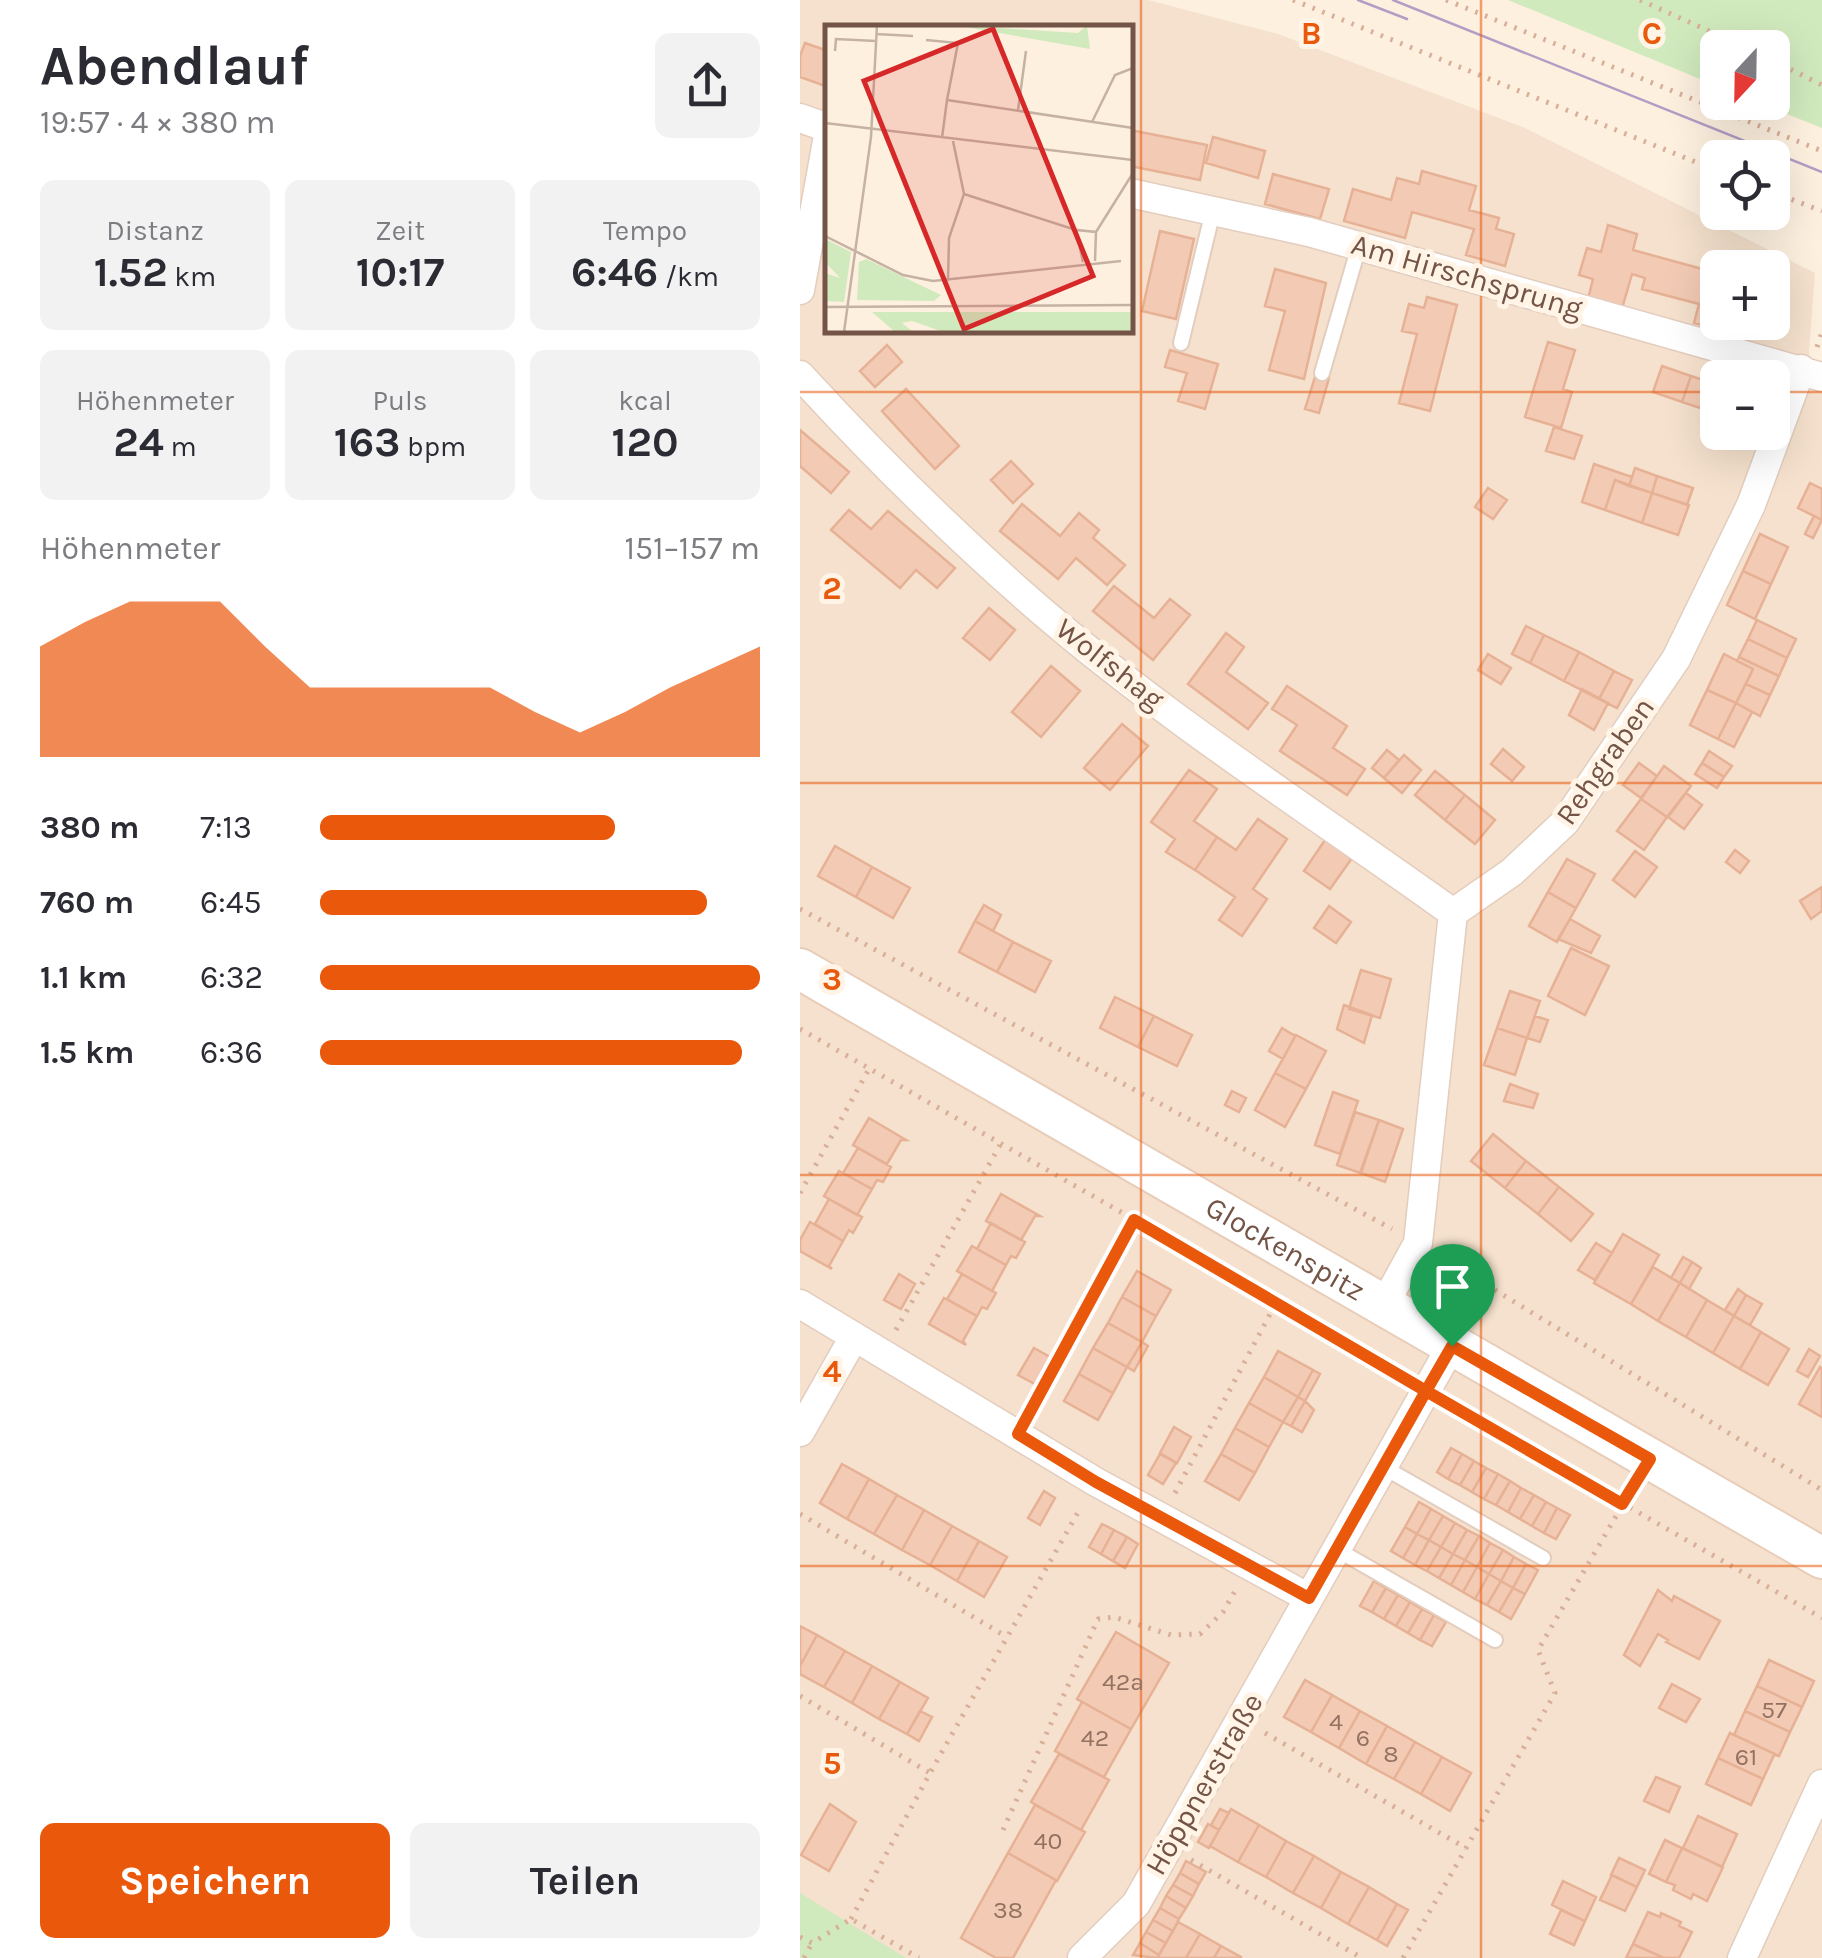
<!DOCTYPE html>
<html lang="de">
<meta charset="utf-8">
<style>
body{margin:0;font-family:Karla,sans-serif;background:#f2f2f3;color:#2b2b33;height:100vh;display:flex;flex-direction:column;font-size:38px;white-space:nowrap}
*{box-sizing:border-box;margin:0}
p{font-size:32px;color:#7c7c81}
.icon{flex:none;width:55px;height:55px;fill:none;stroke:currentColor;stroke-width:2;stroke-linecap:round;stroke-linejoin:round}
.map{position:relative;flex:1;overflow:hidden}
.drawer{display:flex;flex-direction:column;background:#fff;width:800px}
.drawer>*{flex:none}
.needle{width:65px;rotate:202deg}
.controls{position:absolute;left:900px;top:30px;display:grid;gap:20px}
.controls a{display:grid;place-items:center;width:90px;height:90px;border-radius:15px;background:#fff;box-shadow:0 10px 40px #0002;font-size:50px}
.pin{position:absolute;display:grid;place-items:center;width:85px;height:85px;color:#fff;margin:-102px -42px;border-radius:50% 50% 50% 0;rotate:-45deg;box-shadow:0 0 10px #0007}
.pin .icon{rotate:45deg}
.round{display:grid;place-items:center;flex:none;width:105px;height:105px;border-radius:15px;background:#f2f2f3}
.head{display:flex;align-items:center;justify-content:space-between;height:170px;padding:0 40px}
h1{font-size:55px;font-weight:700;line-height:75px}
.figures{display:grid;grid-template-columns:repeat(3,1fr);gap:15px;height:170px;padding:10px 40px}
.figures div{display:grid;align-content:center;border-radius:15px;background:#f2f2f3;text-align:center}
.figures b{font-size:42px;font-weight:700}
.figures small{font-size:28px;font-weight:400}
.figures p{font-size:28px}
.chart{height:280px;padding:20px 40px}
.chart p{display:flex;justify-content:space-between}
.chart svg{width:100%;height:180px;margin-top:10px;fill:#ea580c;opacity:.7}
.primary-button{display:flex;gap:20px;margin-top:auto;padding:20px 40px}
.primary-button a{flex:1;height:115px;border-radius:15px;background:#ea580c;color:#fff;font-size:40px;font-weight:700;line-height:115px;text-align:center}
.primary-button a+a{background:#f2f2f3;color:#2b2b33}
ul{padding:0 40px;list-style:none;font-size:32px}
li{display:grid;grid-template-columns:160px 120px 1fr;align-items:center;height:75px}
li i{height:25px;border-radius:12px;background:#ea580c}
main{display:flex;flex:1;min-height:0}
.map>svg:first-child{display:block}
.residential{fill:#f5e1cd;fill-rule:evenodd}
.green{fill:#d1eabd}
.building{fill:#f3cbb5;stroke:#e6b195;stroke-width:2.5}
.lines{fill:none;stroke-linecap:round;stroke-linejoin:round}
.lane-casing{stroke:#e3cdbe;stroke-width:18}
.street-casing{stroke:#e3cdbe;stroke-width:31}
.secondary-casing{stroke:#e8ceba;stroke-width:44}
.path{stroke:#d8af99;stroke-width:5;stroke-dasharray:2.5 8;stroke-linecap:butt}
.lane{stroke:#fff;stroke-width:14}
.street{stroke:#fff;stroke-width:28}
.secondary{stroke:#fff;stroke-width:40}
.tram{stroke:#b29ec5;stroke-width:2.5}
.route-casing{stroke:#fff;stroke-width:20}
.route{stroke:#ea580c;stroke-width:12}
.grid{fill:none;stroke:#e8590c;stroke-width:2.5;stroke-opacity:0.55}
.labels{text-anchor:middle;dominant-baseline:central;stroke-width:10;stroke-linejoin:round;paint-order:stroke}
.number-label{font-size:25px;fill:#947262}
.street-label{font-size:30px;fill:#745446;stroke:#fff4e5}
.inset-road{fill:none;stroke:#c6b2a2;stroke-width:2.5}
.view{fill:#d62828;fill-opacity:0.15;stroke:#d62828;stroke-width:5}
.inset-edge{fill:none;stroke:#745446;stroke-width:5}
.grid-label{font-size:32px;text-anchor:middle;font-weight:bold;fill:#e8590c;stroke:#fff4e5;stroke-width:10;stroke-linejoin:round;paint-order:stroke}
</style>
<main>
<section class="drawer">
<div class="head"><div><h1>Abendlauf</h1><p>19:57 · 4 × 380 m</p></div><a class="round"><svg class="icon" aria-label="share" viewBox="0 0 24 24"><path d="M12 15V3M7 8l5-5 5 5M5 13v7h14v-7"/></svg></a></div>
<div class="figures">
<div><p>Distanz</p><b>1.52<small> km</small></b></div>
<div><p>Zeit</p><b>10:17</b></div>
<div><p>Tempo</p><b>6:46<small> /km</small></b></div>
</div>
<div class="figures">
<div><p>Höhenmeter</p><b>24<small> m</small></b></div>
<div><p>Puls</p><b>163<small> bpm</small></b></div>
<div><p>kcal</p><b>120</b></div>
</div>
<div class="chart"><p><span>Höhenmeter</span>151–157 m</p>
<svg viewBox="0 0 160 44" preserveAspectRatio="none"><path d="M0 44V17L10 11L20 6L30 6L40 6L50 17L60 27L70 27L80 27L90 27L100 27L110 33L120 38L130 33L140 27L150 22L160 17V44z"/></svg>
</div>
<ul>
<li><b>380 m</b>7:13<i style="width:67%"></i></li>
<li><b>760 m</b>6:45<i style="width:88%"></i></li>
<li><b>1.1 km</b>6:32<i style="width:100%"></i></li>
<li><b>1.5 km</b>6:36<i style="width:96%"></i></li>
</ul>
<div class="primary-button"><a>Speichern</a><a>Teilen</a></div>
</section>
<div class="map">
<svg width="1022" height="1958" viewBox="0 0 1022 1958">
<rect width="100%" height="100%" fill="#fdf0df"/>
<path class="residential" d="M0 0H348L478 34 725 128 1015 273 1006 391 1022 392V1958H0ZM28 28H330V330H28ZM918 268H972V322H918ZM918 378H972V432H918Z"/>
<path class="green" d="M708 0H1022V128L959 103 972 102V48H918L917 86Z
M0 1893 106 1958H0Z"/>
<path class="building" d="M5 43 28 51V87L0 77V56Z
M330 130 407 145 400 180 330 166Z
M413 137 465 151 458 178 406 163Z
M622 171 676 186 669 210 699 218 696 229 714 234 705 266 666 255 674 229 612 212 605 238 544 221 553 189 591 200 597 178 619 184Z
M473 174 529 189 520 219 465 204Z
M808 225 837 234 833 250 913 272 911 281 918 283V322H952L948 338 894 323 899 304 842 289 845 278 832 274 821 312 787 303 793 279 779 275 787 248 801 252Z
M360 231 394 239 376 319 342 311Z
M475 269 526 283 504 379 469 370 485 311 465 306Z
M627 297 657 305 630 411 599 403 617 334 602 331 609 304 624 308Z
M748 342 775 350 763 389 772 392 761 428 725 417Z
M87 345 102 362 75 387 60 371Z
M370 350 418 364 405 409 378 401 387 373 365 367Z
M862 366 891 376 882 402 853 392Z
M516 374 529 378 519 413 505 409Z
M891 376 909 382 900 408 882 402Z
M106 389 159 446 135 469 82 411Z
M754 427 782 436 774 459 746 451Z
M0 430 49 472 31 493 0 466Z
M211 461 233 484 213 503 191 480Z
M794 464 832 477 829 486 815 480 805 510 782 502Z
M835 468 857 476 852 493 829 486Z
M857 476 893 488 887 505 852 493Z
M815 480 852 493 842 523 805 510Z
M1010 483 1022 489V520L998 508Z
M688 488 707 500 693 519 675 507Z
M852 493 889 505 878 535 842 523Z
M222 504 260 536 279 513 299 530 293 538 325 565 307 585 276 558 258 579 200 531Z
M49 510 71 529 88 511 155 568 137 588 116 570 100 588 31 530Z
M1014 516 1022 520 1013 538 1005 534Z
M960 534 988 547 971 584 943 571Z
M943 571 971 584 955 619 927 605Z
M314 586 354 618 370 599 390 615 353 660 293 611Z
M189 608 215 630 190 660 163 638Z
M957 620 996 639 987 658 948 639Z
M726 626 744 635 730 663 712 654Z
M426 633 444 647 426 672 468 703 448 729 388 684Z
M744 635 779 652 764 681 730 663Z
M948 639 987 658 979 676 939 657Z
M779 652 814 671 799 699 764 681Z
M688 654 711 668 701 684 678 670Z
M924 654 953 669 936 703 907 690Z
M939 657 979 676 970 695 946 684 953 669 937 661Z
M251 666 280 691 241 737 212 712Z
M814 671 832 680 817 708 799 699Z
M946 684 970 695 960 716 936 703Z
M487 686 547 726 533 748 565 769 547 795 480 751 497 725 472 709Z
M782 689 808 703 794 730 769 715Z
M907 690 936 703 918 739 890 725Z
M936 703 952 712 934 747 918 739Z
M322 724 348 746 310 790 284 768Z
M703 749 724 767 712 781 691 764Z
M587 750 599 760 584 778 572 768Z
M909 751 932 766 924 777 902 763Z
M604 755 621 770 602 793 584 778Z
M839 763 857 776 841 798 823 785Z
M902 763 924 777 917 788 895 774Z
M864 766 891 786 867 817 841 799Z
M389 770 417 789 394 821 417 837 395 870 366 852 375 839 351 822Z
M635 771 665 795 645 820 615 795Z
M886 793 902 805 884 829 868 817Z
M665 795 695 820 675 844 645 820Z
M841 799 867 817 844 850 817 831Z
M458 819 487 839 453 889 467 899 442 936 419 920 435 897 395 870 417 837 436 850Z
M525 840 552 858 530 889 504 871Z
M35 846 72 867 56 897 18 876Z
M935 850 949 861 940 873 926 862Z
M835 851 857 867 835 897 813 880Z
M767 859 795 874 776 908 748 892Z
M72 867 110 888 93 918 56 897Z
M1022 887V911L1011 919 1000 901Z
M748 892 776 908 757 942 729 926Z
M184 905 201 915 193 931 175 921Z
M529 906 551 922 536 943 514 928Z
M770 919 800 936 791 953 758 939Z
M175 921 213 942 197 972 159 952Z
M213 942 251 961 235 992 197 972Z
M771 948 809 966 785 1015 748 996Z
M561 970 591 979 580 1018 549 1009Z
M710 991 740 1001 727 1038 697 1028Z
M315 997 354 1016 338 1047 300 1028Z
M544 1005 572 1015 564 1043 537 1029Z
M354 1016 392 1035 377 1066 338 1047Z
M735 1016 748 1020 740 1042 727 1038Z
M482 1028 495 1036 483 1059 469 1051Z
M697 1028 727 1038 715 1075 684 1065Z
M496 1035 526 1051 506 1089 475 1073Z
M475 1073 506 1089 485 1127 455 1110Z
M710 1084 738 1094 733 1108 704 1101Z
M432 1091 446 1098 439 1112 425 1105Z
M533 1092 558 1101 540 1154 515 1145Z
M555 1112 579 1120 560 1173 537 1165Z
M69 1118 106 1140H101L87 1164 53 1145Z
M579 1120 603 1129 585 1182 561 1173Z
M693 1134 726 1161 705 1188 671 1161Z
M58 1148 91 1167 83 1182 77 1180 72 1189 43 1173Z
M726 1161 759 1187 738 1214 705 1188Z
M39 1171 72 1189 57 1215 24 1196Z
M759 1187 793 1214 771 1241 738 1214Z
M201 1194 240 1216H235L221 1240 186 1221Z
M29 1199 62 1217 53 1233 49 1230 43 1241 15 1224Z
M10 1222 43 1241 29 1266 32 1269 0 1251V1240Z
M191 1223 225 1242 216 1258 211 1256 206 1265 177 1249Z
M823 1234 859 1255 831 1304 794 1283Z
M796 1243 812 1253 795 1280 778 1270Z
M172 1246 206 1265 192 1291 157 1271Z
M883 1257 892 1262 880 1283 871 1278Z
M892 1262 901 1268 889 1289 880 1283Z
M853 1267 880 1283 858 1321 831 1304Z
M337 1271 371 1290 356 1316 322 1297Z
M99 1274 115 1284 101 1309 84 1300Z
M162 1274 196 1293 187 1309 182 1307 177 1316 147 1299Z
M880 1283 907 1300 886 1337 858 1321Z
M938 1289 946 1295 934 1316 925 1310Z
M946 1295 962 1304 950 1325 934 1316Z
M322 1297 356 1316 342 1342 308 1323Z
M144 1298 177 1316 163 1341 166 1345 129 1324Z
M907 1300 934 1316 913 1353 886 1337Z
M934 1316 961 1332 940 1369 913 1353Z
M308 1323 342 1342 327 1367 293 1348Z
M961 1332 989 1349 968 1385 940 1369Z
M342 1342 348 1346 334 1371 327 1367Z
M234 1348 250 1357 235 1384 218 1375Z
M293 1348 327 1367 313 1393 279 1374Z
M1009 1349 1020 1356 1008 1377 997 1371Z
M478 1351 513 1370 498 1397 464 1377Z
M1020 1367 1022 1369V1417L999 1404Z
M513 1370 520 1374 505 1401 498 1397Z
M279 1374 313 1393 298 1420 264 1401Z
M464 1377 498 1397 483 1422 449 1403Z
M498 1397 505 1401 491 1426 483 1422Z
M505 1401 514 1410 502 1432 491 1426Z
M449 1403 483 1422 469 1447 435 1428Z
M374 1427 391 1437 377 1463 360 1453Z
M435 1428 469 1447 455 1473 421 1454Z
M651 1448 662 1454 648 1479 637 1472Z
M360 1454 376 1463 363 1484 348 1475Z
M421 1454 455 1473 439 1500 405 1481Z
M662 1454 674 1461 660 1485 648 1479Z
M674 1461 686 1468 672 1492 660 1485Z
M42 1464 69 1479 47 1519 20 1503Z
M686 1468 698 1474 684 1499 672 1492Z
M698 1474 710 1481 696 1505 684 1499Z
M69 1479 97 1495 74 1534 47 1519Z
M710 1481 721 1488 708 1512 696 1505Z
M721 1488 734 1495 720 1519 708 1512Z
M244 1491 255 1498 240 1525 228 1518Z
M97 1495 124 1510 102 1550 74 1534Z
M734 1495 746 1502 732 1526 720 1519Z
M619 1502 631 1509 617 1534 605 1527Z
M746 1502 757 1508 744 1533 732 1526Z
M757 1508 770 1515 756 1539 744 1533Z
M631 1509 643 1516 629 1540 617 1534Z
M124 1510 152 1526 130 1565 102 1550Z
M643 1516 655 1523 641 1547 629 1540Z
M655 1523 667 1530 653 1554 641 1547Z
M302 1524 314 1530 301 1554 289 1547Z
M152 1526 179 1541 157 1581 130 1565Z
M605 1527 617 1534 603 1558 591 1551Z
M314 1530 327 1537 313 1561 301 1554Z
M667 1530 679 1536 665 1560 653 1554Z
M617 1534 629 1540 615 1565 603 1558Z
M679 1536 690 1543 677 1567 665 1560Z
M327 1537 338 1544 325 1568 313 1561Z
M629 1540 641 1547 627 1571 615 1565Z
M179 1541 207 1557 184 1597 157 1581Z
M690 1543 703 1550 689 1574 677 1567Z
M641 1547 653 1554 639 1578 627 1571Z
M703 1550 714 1557 701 1581 689 1574Z
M653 1554 665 1560 651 1585 639 1578Z
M714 1557 726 1564 713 1588 701 1581Z
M665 1560 677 1567 663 1592 651 1585Z
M726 1564 738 1570 725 1594 713 1588Z
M677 1567 689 1574 675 1599 663 1592Z
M689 1574 701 1581 687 1605 675 1599Z
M574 1581 586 1588 572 1612 560 1606Z
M701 1581 713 1588 699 1612 687 1605Z
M586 1588 598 1595 584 1619 572 1612Z
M713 1588 725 1594 711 1619 699 1612Z
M858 1590 872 1601 874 1596 920 1621 899 1659 866 1642 868 1640 858 1634 840 1666 824 1655Z
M598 1595 610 1602 596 1626 584 1619Z
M610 1602 622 1609 608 1633 596 1626Z
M622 1609 634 1615 620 1640 608 1633Z
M634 1615 646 1622 632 1646 620 1640Z
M0 1626 17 1635 0 1666Z
M316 1632 369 1663 331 1729 277 1699Z
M17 1635 45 1651 24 1687 0 1674V1666Z
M45 1651 72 1666 52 1703 24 1687Z
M969 1660 1014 1681 1002 1707 957 1686Z
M72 1666 100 1682 79 1719 52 1703Z
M505 1680 532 1695 511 1732 484 1717Z
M100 1682 128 1698 107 1734 79 1719Z
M872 1684 900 1699 886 1722 859 1708Z
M957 1686 1002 1707 990 1732 945 1711Z
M532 1695 560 1711 539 1748 511 1732Z
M282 1702 331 1729 304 1777 255 1751Z
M120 1711 132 1717 119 1741 107 1734Z
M560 1711 587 1726 566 1764 539 1748Z
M945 1711 990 1732 979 1756 930 1733 934 1735Z
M587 1726 615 1742 594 1779 566 1764Z
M930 1733 979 1756 974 1755 963 1779 918 1758Z
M615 1742 642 1757 621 1794 594 1779Z
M259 1754 309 1780 281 1830 231 1802Z
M642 1757 671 1773 650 1811 621 1794Z
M918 1758 963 1779 951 1805 906 1784Z
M856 1777 880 1787 869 1812 844 1801Z
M30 1804 56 1822 29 1871 1 1855Z
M235 1805 285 1832 257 1881 208 1853Z
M420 1809 429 1813 419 1830 411 1825Z
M431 1809 459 1825 438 1862 410 1846Z
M898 1816 937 1834 922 1867 883 1848Z
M408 1824 419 1830 409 1848 398 1842Z
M459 1825 486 1841 466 1877 438 1862Z
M865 1840 882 1848 866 1882 849 1874Z
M486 1841 514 1856 493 1893 466 1877Z
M882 1848 923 1867 907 1901 893 1894 891 1899 873 1890 875 1885 866 1882Z
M208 1853 256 1880 213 1958H196L161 1938Z
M514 1856 541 1872 521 1908 493 1893Z
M819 1858 845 1870 837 1887 811 1875Z
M386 1861 406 1872 399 1884 380 1873Z
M541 1872 569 1887 548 1924 521 1908Z
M380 1873 399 1884 393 1896 373 1885Z
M812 1875 837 1887 825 1911 800 1900Z
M763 1881 796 1897 785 1921 752 1905Z
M373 1885 393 1896 386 1908 366 1896Z
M569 1887 597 1904 577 1940 548 1924Z
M366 1896 386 1908 379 1919 360 1908Z
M597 1904 608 1910 587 1946 577 1940Z
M360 1908 379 1919 373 1931 353 1920Z
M761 1910 785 1921 774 1945 750 1934Z
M848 1912 860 1917 861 1913 881 1922 879 1926 892 1932 879 1958H864L833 1944Z
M353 1920 373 1931 366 1943 346 1932Z
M378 1922 400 1934 386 1958H357Z
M346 1932 366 1943 359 1955 340 1943Z
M400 1934 421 1946 414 1958H386Z
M340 1943 359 1955 357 1958 333 1955Z
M833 1944 864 1958H826Z
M421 1946 441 1957V1958H414Z"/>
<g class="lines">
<g class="lane-casing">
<path id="lane" d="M381 343 413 211
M522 373 559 246
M583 1467 743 1558
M536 1549 695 1640"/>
</g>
<g class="street-casing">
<path id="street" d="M0 118 28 128
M330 193 509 232 1022 377
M0 290 28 136
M0 375C75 457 154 535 238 608 368 720 514 813 653 913
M0 1304 296 1482 509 1598 652 1345
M584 1305 618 1243 653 913 712 872 765 822 876 659 951 505 1001 369
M0 1432 54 1337
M282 1958 336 1904 509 1598
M942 1958 1022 1784"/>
</g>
<g class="secondary-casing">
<g id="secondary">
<path id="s1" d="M0 969 1022 1558"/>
</g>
</g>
<path class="path" d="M493 0 918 171
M646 0 1022 151
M840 0 947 48
M972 60 1022 85
M972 192 1022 211
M1017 347 1022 332
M0 909 592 1229
M0 1029 477 1301 604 1377
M0 1193 69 1069
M641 1257 1022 1490
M96 1330 200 1145
M648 1403 1022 1618
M231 1410 335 1220
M375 1493 477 1301
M0 1514 207 1637
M0 1696 130 1773
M465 1733 666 1848
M203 1830 298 1619 314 1617 371 1635 400 1634 423 1612 435 1591
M391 1860 562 1958
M51 1919 130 1773 281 1507
M0 1937 12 1943 51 1919 119 1958
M4 1958 12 1943
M603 1958 755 1693 738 1650 833 1487"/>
<use href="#lane" class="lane"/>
<use href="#street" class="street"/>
<use href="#secondary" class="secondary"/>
<path class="tram" d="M558 0 607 19
M593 0 1022 172"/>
</g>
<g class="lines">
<g class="route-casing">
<path id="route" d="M652 1346 626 1391 334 1220 218 1434 296 1482 509 1598 626 1391 822 1504 850 1459 652 1346"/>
</g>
<use href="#route" class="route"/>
</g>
<path class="grid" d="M341 0V1958M681 0V1958M0 392H918M972 392H1022M0 783H1022M0 1175H1022M0 1566H1022"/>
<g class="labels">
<g class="number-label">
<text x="323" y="1681">42a</text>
<text x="974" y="1709">57</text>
<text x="536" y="1721">4</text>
<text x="295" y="1737">42</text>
<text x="563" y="1737">6</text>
<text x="591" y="1753">8</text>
<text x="946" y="1756">61</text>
<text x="248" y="1840">40</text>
<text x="208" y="1909">38</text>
</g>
<g class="street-label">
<text transform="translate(667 276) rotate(16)">Am Hirschsprung</text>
<text transform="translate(310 664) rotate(38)">Wolfshag</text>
<text transform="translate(805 761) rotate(-55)">Rehgraben</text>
<text stroke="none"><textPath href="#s1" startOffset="560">Glockenspitz</textPath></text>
<text transform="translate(404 1784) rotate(-60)">Höppnerstraße</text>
</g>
</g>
<g transform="translate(25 25)">
<rect width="308" height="308" fill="#fdf0df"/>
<path d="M129 0 253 8 262 0 265 24ZM0 214 26 227 19 277 0 276V248L15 253 0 237ZM41 234 116 270 109 276 32 275 34 237ZM47 287H307V307H118L87 296 77 298 88 307H70Z" fill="#d1eabd"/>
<path class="inset-road" d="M51 9 88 11M101 15 133 18 122 75M10 26 11 14 51 16M193 85 201 26M267 97 290 50 308 43M0 98 308 135M117 113 122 75 308 103M139 169 251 205M271 207 308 148M0 211 78 250 108 256 296 236M258 237 251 205 271 207 270 236M123 256 124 213 139 169 128 116M0 282 308 280M19 307 46 112 52 0"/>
<path class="view" d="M168 4 268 251 139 304 39 56Z"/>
<rect width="308" height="308" class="inset-edge"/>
</g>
<g class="grid-label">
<text x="511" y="44">B</text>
<text x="852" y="44">C</text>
<text x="32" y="599">2</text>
<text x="32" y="990">3</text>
<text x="32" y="1382">4</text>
<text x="32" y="1774">5</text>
</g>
</svg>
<div class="controls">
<a><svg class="needle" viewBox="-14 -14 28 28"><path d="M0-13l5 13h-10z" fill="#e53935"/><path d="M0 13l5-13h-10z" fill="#7c7c81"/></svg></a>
<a><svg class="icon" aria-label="locate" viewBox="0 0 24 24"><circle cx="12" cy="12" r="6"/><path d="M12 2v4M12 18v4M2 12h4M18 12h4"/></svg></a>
<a>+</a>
<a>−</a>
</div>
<div class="pin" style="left:652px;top:1346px;background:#1e9e55"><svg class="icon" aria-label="arrive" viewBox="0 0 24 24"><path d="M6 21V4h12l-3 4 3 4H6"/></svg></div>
</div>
</main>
